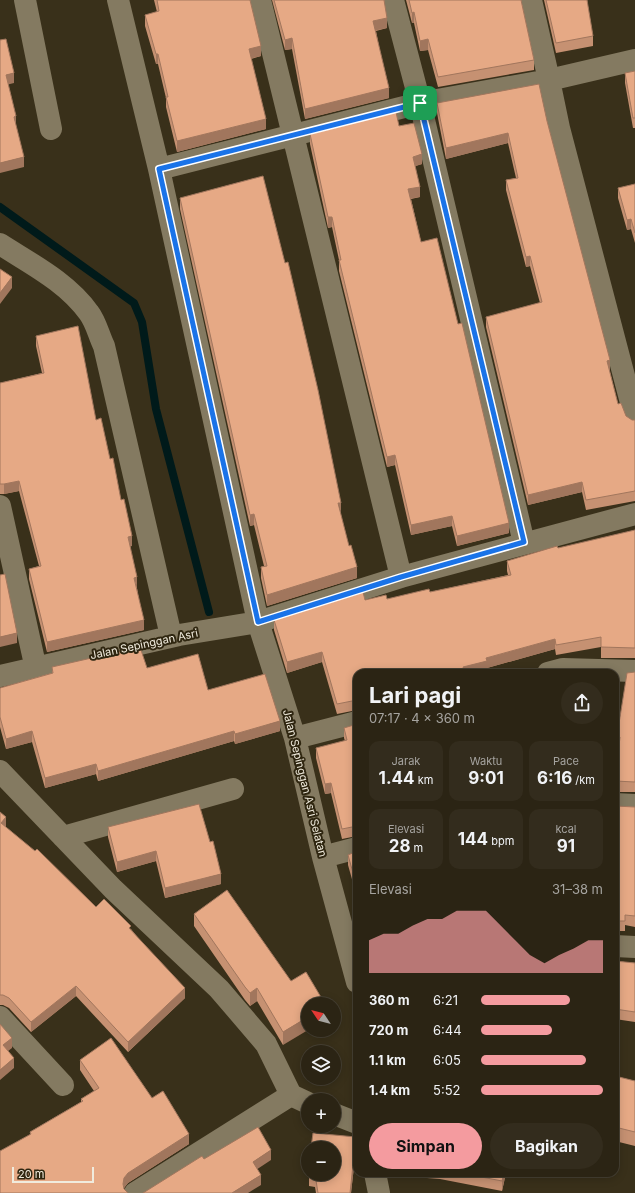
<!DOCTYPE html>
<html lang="id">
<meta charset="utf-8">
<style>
body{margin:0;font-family:Inter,sans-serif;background:#332c1d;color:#f1f3f6;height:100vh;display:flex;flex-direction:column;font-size:15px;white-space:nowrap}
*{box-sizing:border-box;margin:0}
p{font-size:13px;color:#a6a4a0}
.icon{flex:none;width:22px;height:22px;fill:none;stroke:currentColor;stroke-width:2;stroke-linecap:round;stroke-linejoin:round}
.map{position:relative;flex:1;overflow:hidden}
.details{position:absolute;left:353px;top:669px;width:266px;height:508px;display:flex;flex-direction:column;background:#2b2414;border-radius:12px;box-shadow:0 2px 10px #0003,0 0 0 1px #474134}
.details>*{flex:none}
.needle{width:26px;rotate:305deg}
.tools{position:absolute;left:301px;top:997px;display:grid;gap:8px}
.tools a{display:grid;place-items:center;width:40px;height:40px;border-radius:50%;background:#2b2414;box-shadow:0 2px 10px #0003,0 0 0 1px #474134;font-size:20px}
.scale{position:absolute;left:12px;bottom:10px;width:82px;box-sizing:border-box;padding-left:4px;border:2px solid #f0ebdd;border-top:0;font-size:11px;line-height:14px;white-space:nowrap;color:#f0ebdd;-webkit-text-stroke:3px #2f2610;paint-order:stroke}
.pin{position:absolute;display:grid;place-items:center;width:34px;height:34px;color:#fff;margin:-17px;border-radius:8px;box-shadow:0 2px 6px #0006}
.round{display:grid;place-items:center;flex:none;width:42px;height:42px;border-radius:21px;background:#332c1d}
.summary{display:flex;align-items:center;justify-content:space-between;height:68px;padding:0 16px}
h1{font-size:22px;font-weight:700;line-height:30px}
.figures{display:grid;grid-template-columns:repeat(3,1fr);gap:6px;height:68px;padding:4px 16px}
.figures div{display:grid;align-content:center;border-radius:10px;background:#332c1d;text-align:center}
.figures b{font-size:17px;font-weight:700}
.figures small{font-size:11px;font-weight:400}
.figures p{font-size:11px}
.chart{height:112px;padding:8px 16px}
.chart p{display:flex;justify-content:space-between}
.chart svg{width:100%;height:72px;margin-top:4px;fill:#f49b9f;opacity:.7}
.button{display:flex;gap:8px;margin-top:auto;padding:8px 16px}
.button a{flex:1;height:46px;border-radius:24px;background:#f49b9f;color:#111;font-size:16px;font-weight:700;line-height:46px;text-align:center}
.button a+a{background:#332c1d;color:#f1f3f6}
ul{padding:0 16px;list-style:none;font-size:13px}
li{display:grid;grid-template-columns:64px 48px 1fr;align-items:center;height:30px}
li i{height:10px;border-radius:5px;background:#f49b9f}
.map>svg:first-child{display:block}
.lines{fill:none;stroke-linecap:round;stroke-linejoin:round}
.stream{stroke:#001a1a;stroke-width:8}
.minor{stroke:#847a61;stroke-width:22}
.wall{fill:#c69172}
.shaded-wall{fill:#a1765d}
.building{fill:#e6a985;stroke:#a1765d}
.route-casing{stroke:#fff;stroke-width:8}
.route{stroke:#1a73e8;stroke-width:5}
.labels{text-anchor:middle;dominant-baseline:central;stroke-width:4;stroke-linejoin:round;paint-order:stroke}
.street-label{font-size:11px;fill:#f0ebdd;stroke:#2f2610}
</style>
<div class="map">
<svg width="635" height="1193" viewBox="0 0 635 1193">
<rect width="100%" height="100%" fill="#39301a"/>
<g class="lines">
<path class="stream" d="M0 207 134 303 142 322 156 409 209 612"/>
<path class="minor" d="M25 0 51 129
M118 0 159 169 258 622 295 738 323 857 357 982
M260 0 401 577
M393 0 420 103 524 543
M531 0 549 80 635 60
M159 169 420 103 549 80 559 128 635 418
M0 244C31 264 67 282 89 313 96 322 99 336 104 346L171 636
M0 506 36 669
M548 673 563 669 635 671
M0 676 179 635 258 622 401 577 635 514
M295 738 357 722
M0 771 113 889 219 989 266 1044 291 1095 308 1103
M615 804 635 805
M63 837 233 789
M323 857 357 848
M615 946 635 947
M0 1017 63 1085
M334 1114 357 1123
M375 1173 379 1193
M135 1193 291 1095"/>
</g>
<path class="wall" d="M154 0H250L261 56 251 59 266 129 177 152 166 107V98L158 64H156L145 26V15L157 12Z
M272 0H384L387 28 376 31 389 98 305 119 292 49 285 50Z
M406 0H521L534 60V70L438 87 428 50 420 51 414 23H412Z
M544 0H587L593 36V46L556 53Z
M635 71V128H633L625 83V73Z
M437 103 547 121 618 404 626 416 632 420H635V501L586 510 582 492 528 505 486 327V317L540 303 530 266 526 267 506 190V180L516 178 508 143 446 159 437 113Z
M399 126 422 164 415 166 420 197 411 199 421 242 509 533 457 546 452 526 411 535 395 465 387 467 339 271V260L332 227 328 228 310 144V134Z
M635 184V243L631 229 627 230 618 198V188Z
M180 198 340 513 357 578 267 606 261 578V567L264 566 254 525 250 526 180 209Z
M36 336 96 420 110 459 132 546H130L144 630 47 652 29 579V569L39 566 19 491 4 494H0V383L42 373 36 346Z
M635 530V658H601V647L556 655 555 649 487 668V671L480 673H357V710L337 714 322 662 287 673 274 630V620L365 600 387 599 430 592 508 575 507 571V561Z
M52 667 147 668 208 690 280 731 235 744 234 741 98 781 96 774 45 788 32 742 6 749 0 727V688L52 673Z
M635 672V792H615V781L619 747 617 746V736Z
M357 724V836L342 839 331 793 325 794 316 758V748L345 741 344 738V728Z
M615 806 635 807V927L625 925V931H619V934H615Z
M0 812 6 827 96 907 131 929 185 998 128 1052 76 996 31 1032 9 1008 3 1005H0Z
M108 827 221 884 165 898 156 861 117 872 108 837Z
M357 851V897L348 865V855Z
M194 914 291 981 283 1045 257 1001 250 1006 245 1000 194 926Z
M615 961 635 963V1022L615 1019Z
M80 1060 152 1098 189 1144 128 1183 124 1188V1189L30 1135V1132L81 1102V1099L94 1091 80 1070Z
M615 1076 635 1081V1146L615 1141Z
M356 1149 351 1193H316L315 1187 309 1186V1174H334Z
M401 1173H506L502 1191 440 1179 401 1176Z"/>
<path class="shaded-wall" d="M414 12V23H412V13Z
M387 18V28L373 31V21Z
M292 38V49L285 50V40Z
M428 39V50L420 51V41Z
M261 46V56L249 59V49Z
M156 54H158V64H156Z
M14 73V83L6 85V75Z
M389 88V98L305 119V109Z
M16 116V126L14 117Z
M266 119V129L177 152V141Z
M508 133V143L446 159V148Z
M422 154V164L413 167V157Z
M24 157V167L0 173V163Z
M420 187V197L408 199V189Z
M328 217H332V227L328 228Z
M631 219V229L627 230V220Z
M530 256V266L526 267V257Z
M12 277V288L0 304V293Z
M610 360V371H607V361Z
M395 455V465L387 467V457Z
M19 481V491L4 494V484Z
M582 482V492L528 505V495Z
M338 503H341V513Z
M254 514V525L250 526V515Z
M452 516V526L411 535V525Z
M509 523V533L457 546V536Z
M132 536V546L128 547V537Z
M357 567V578L267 606V595Z
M137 577V587L134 578Z
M144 620V630L47 652V642Z
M17 633V643L0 647V637Z
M555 639V649L487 668V671L480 673H463V667L486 658Z
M322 652V662L287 673V662Z
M280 721V731L235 744V734Z
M32 731V742L6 749V739Z
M234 731V741L98 781V771Z
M96 764V774L45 788V778Z
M331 783V793L325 794V784Z
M6 817V827L1 823Z
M156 851V861L117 872V862Z
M221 874V884L165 898V888Z
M76 986V996L31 1032V1022Z
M185 988V998L128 1052V1042Z
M257 988V1001L250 1006V993Z
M308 1017V1030L283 1045V1032Z
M12 1038V1048L3 1055V1045Z
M14 1058V1068L0 1080V1070Z
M189 1134V1144L128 1183 124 1188 123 1184 124 1178 128 1173Z
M356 1137V1149L351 1193H350Z
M271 1150V1160L253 1172V1162Z
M504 1173H506L502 1191V1181Z
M261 1175V1185L248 1193H232Z"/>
<path class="building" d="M157 0H250L261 46 249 49 266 119 177 141 166 97H168L158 54H156L145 15 159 11Z
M274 0H384L387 18 373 21 389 88 305 109 292 38 285 40Z
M409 0H521L534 60 438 77 428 39 420 41 414 12 412 13Z
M546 0H587L593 36 556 43Z
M6 39 14 73 6 75 16 116 14 117 24 157 0 163V40Z
M635 71V118H633L625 73Z
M539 84 547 121 610 360 607 361 618 404 621 403 626 416 632 420H635V491L586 500 582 482 528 495 486 317 542 302 530 256 526 257 506 180 518 178 508 133 446 148 437 103Z
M396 112 399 126 414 123 422 154 413 157 420 187 408 189 421 242 437 238 458 324 462 323 509 523 457 536 452 516 411 525 395 455 387 457 339 260H341L332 217H328L310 134Z
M263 176 285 263 288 262 318 390 341 503H338L349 546 351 545 357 567 267 595 261 567 267 566 254 514 250 515 180 198Z
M635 184V233L631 219 627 220 618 188Z
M0 269 12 277 0 293Z
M78 326 96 420 101 418 110 459 113 458 121 500 124 499 132 536 128 537 137 577 134 578 144 620 47 642 29 569 41 566 19 481 4 484H0V383L44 373 36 336Z
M635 530V648L601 647V637L556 645 555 639 486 658 487 661 463 667 465 673H357V700L337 704 322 652 287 662 274 620 363 592 365 600 386 595 387 599 429 589 430 592 511 575 507 561 557 546 558 548Z
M5 574 17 633 0 637V575Z
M140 647 147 668 198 654 208 690 265 674 280 721 235 734 234 731 98 771 96 764 45 778 32 731 6 739 0 717V688L53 673 52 667Z
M635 672V782L615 781 620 737 617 736 627 673Z
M357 724V826L342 829 331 783 325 784 316 748 347 740 344 728Z
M199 804 210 842 213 841 221 874 165 888 156 851 117 862 108 827Z
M615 806 635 807V916L625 915V921H619V924H615Z
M0 812 6 817 1 823 35 851 37 849 96 907 104 899 131 926 129 928 185 988 128 1042 76 986 31 1022 9 998 3 995H0Z
M357 851V887L348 855Z
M227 890 291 981 306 972 325 1004H308V1017L283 1032 257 988 250 993 245 987 194 914Z
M615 961 635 963V1012L615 1009Z
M0 1024 12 1038 3 1045 14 1058 0 1070Z
M111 1038 152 1098 163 1091 189 1134 128 1173 124 1178 123 1184 124 1189 128 1193H0V1151L31 1134 30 1132 83 1101 81 1099 99 1088 80 1060Z
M615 1076 635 1081V1132L615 1127Z
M258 1127 271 1150 253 1162 261 1175 232 1193H143L202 1156 204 1159Z
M313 1133 356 1137 350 1193H318L315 1174H334V1148H311Z
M461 1173H504L502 1181Z"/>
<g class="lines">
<g class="route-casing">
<path id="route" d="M420 103 524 542 401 577 258 622 159 169Z"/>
</g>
<use href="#route" class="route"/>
</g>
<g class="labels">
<g class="street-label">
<text transform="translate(144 644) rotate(-12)">Jalan Sepinggan Asri</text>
<text transform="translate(305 783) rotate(76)">Jalan Sepinggan Asri Selatan</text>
</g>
</g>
</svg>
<div class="tools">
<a><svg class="needle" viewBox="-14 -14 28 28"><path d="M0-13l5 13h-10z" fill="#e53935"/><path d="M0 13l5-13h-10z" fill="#a6a4a0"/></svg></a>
<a><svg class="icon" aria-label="layers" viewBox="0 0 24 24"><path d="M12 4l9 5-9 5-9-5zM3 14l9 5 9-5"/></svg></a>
<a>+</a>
<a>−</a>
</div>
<div class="scale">20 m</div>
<div class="pin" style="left:420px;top:103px;background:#1e9e55"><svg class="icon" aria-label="arrive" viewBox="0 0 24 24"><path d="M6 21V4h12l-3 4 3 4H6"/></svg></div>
<section class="details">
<div class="summary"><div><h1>Lari pagi</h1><p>07:17 · 4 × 360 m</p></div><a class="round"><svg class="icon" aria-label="share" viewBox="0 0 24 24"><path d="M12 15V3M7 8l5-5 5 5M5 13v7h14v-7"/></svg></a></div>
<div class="figures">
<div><p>Jarak</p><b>1.44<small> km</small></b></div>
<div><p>Waktu</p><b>9:01</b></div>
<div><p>Pace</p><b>6:16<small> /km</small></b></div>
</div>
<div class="figures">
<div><p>Elevasi</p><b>28<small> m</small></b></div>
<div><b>144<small> bpm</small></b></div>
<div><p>kcal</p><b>91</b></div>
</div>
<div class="chart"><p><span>Elevasi</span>31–38 m</p>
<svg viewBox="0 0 160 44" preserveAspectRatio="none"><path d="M0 44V24L10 20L20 20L30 15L40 11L50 11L60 6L70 6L80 6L90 15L100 24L110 33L120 38L130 33L140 29L150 24L160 24V44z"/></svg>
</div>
<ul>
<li><b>360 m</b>6:21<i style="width:73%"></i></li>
<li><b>720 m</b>6:44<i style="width:58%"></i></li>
<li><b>1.1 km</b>6:05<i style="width:86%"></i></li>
<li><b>1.4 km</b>5:52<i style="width:100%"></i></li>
</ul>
<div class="button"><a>Simpan</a><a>Bagikan</a></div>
</section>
</div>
